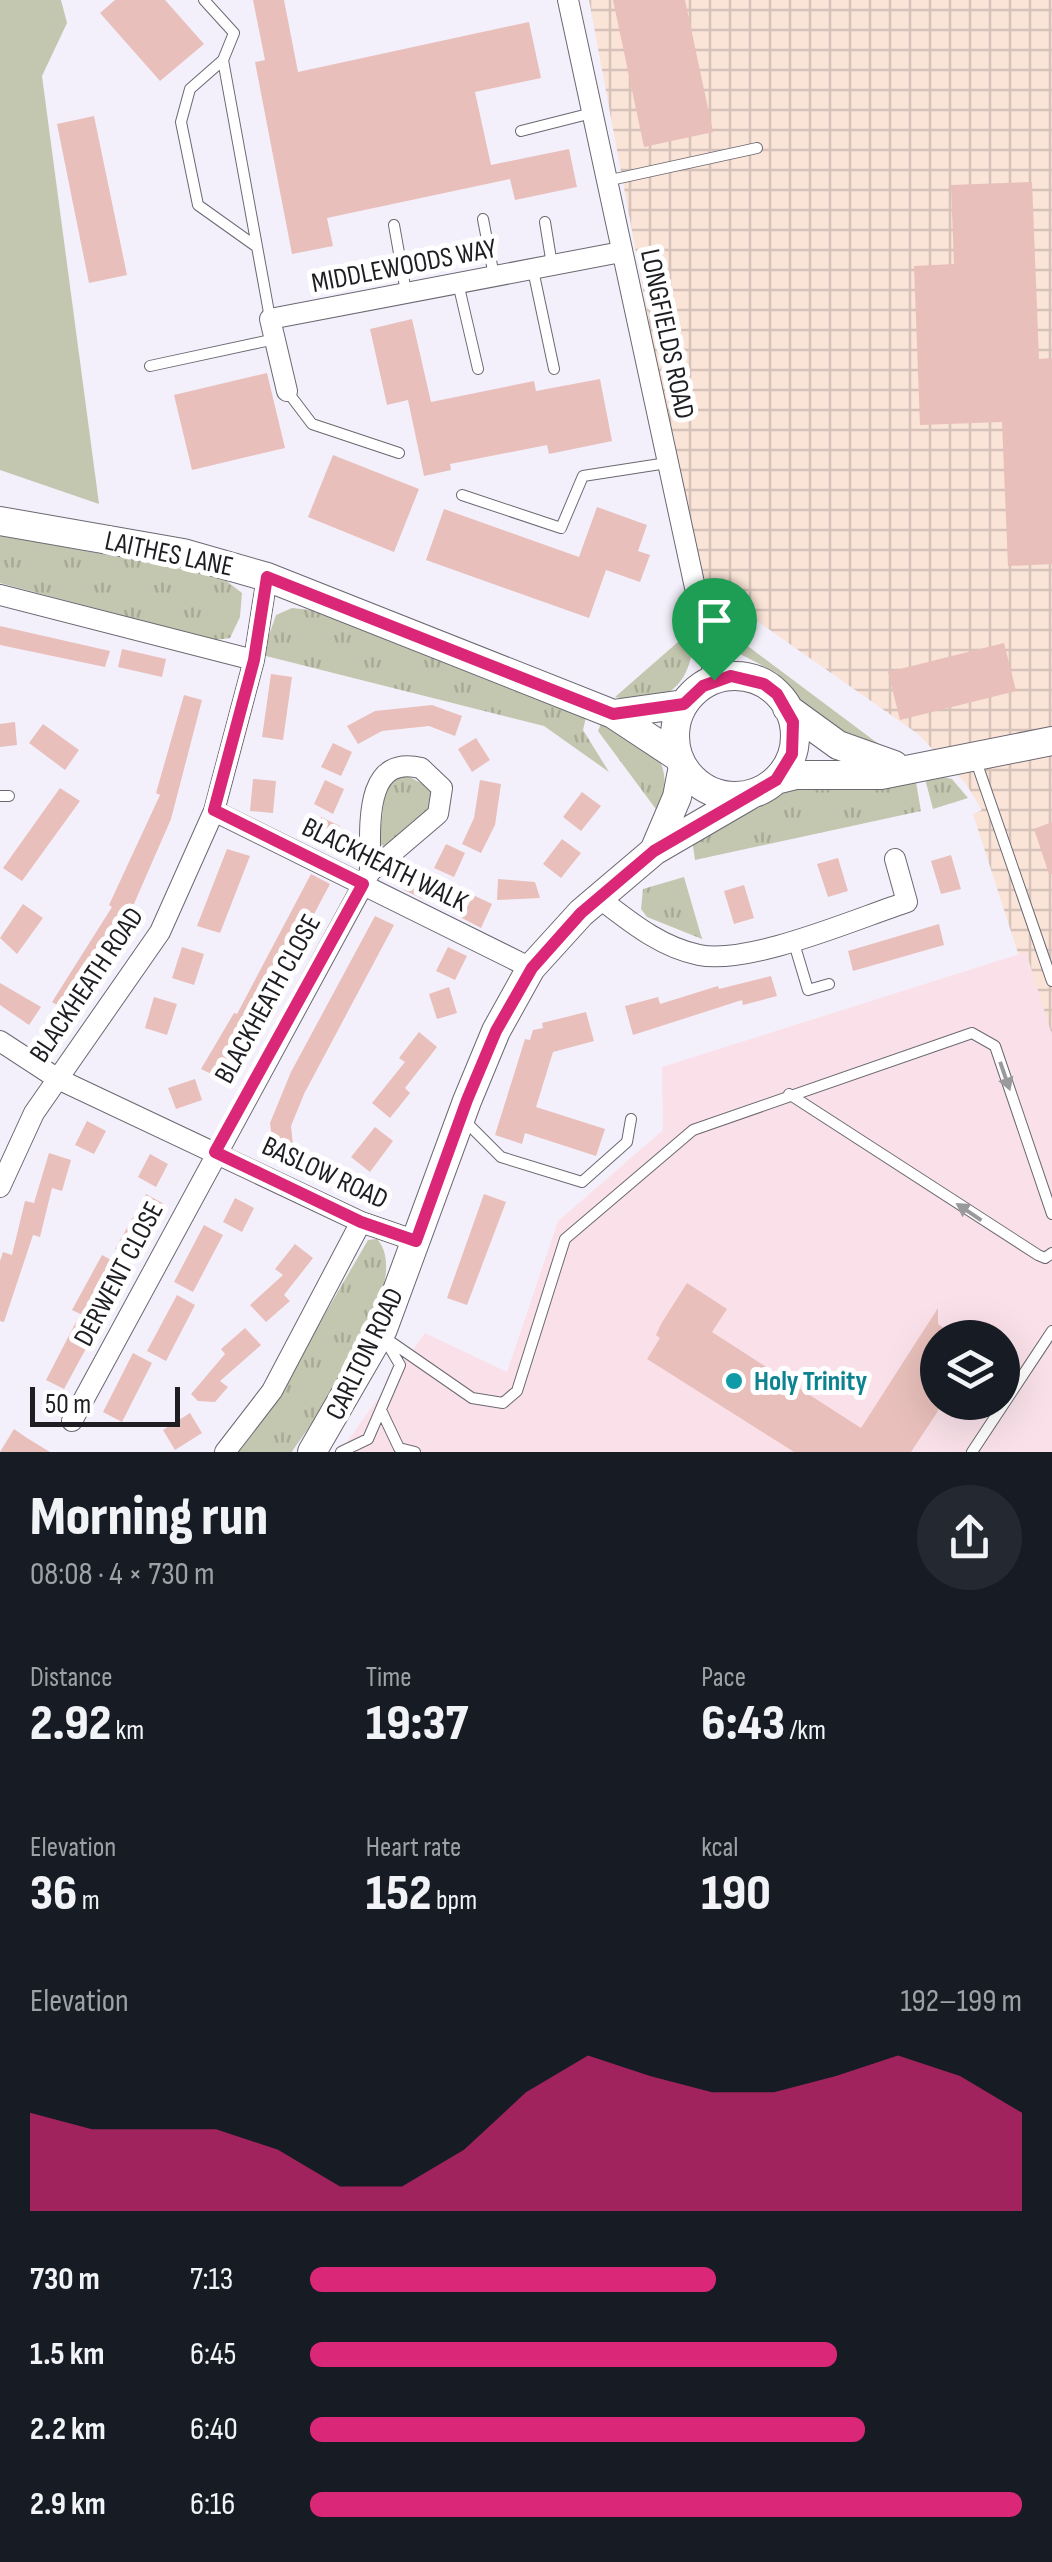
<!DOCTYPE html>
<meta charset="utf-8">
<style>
body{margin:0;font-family:"Sofia Sans Condensed",sans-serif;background:#242831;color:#f1f3f6;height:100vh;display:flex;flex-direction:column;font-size:38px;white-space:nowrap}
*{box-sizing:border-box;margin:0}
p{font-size:32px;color:#9ea1a6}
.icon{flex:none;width:55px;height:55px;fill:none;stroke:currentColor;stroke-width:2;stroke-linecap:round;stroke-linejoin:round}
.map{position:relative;height:1452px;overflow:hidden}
.details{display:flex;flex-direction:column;background:#171b24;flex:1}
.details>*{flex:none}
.controls{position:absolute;left:920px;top:1320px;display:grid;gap:20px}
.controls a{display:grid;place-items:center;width:100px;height:100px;border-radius:50%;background:#171b24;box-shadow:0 10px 40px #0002;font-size:50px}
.scale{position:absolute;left:30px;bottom:25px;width:150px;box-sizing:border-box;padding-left:10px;border:5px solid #1e1d21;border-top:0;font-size:28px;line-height:35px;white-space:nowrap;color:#1e1d21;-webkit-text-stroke:8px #fff;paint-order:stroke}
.pin{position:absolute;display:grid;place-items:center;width:85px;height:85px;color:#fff;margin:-102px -42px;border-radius:50% 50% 50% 0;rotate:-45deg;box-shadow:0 0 10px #0007}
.pin .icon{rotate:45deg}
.round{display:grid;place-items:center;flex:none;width:105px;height:105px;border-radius:52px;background:#242831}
.head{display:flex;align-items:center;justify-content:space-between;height:170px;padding:0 30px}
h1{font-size:55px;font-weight:800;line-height:75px}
.figures{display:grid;grid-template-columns:repeat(3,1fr);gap:15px;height:170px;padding:10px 30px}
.figures div{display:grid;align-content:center}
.figures b{font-size:50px;font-weight:800}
.figures small{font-size:28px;font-weight:400}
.figures p{font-size:28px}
.chart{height:280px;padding:20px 30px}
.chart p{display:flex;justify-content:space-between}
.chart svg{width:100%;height:180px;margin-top:10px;fill:#db2777;opacity:.7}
ul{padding:0 30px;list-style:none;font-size:32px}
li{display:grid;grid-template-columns:160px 120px 1fr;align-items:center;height:75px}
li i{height:25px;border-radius:12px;background:#db2777}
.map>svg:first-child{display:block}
.industrial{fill:url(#industrial-grid)}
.education{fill:#fae1e9;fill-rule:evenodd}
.grass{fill:url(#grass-tufts)}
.green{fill:#c4c7af}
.building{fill:#e8bfbb}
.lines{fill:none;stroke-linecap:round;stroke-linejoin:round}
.service-casing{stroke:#6b6872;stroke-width:12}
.minor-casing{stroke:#6b6872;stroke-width:22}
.secondary-casing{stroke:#6b6872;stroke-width:30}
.service{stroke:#fff;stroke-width:10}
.minor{stroke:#fff;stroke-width:20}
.secondary{stroke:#fff;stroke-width:28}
.oneway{fill:#9a999b}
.route-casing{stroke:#fff;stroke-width:20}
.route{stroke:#db2777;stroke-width:12}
.culture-dot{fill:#0f9aa8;stroke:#fff;stroke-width:4}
.labels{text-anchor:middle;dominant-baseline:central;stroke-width:10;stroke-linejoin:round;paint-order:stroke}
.street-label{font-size:28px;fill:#1e1d21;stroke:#fff}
.culture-label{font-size:28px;font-weight:bold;fill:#0d838f;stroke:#fff;text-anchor:start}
</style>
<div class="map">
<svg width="1052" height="1452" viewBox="0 0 1052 1452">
<defs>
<pattern id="industrial-grid" width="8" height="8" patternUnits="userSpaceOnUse" patternTransform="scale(2.5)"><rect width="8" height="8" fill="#fae3d7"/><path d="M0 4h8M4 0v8" fill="none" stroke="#d6c2b8"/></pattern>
<pattern id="grass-tufts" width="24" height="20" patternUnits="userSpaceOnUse" patternTransform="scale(2.5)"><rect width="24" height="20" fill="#c4c7af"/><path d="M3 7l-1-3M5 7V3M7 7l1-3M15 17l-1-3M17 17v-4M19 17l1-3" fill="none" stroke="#a8aa96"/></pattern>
</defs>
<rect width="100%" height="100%" fill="#f4f0fb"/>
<path class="industrial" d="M589 0H1052V1058L973 814 982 810 966 784 918 734 697 579Z"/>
<path class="education" d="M1026 952 1052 1035V1452H356L346 1443 425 1333 507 1372 558 1221 663 1130 662 1067ZM938 1338H1002V1402H938Z"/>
<path class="grass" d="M0 535 220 576 242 593 240 617 230 638 215 640 0 583Z
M292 608 311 610 586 717 583 730 609 772 544 726 262 655 276 615Z
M717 623 892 754 865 749 807 709 777 673 732 650Z
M694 628C694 683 669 709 615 697Z
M602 721C653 750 674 751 661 816L598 731Z
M404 774 432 789 434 807 384 846 379 844 386 783Z
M943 777 952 779 968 798 933 809 925 779Z
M916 782 921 811 695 860 692 839C726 821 767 809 795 783Z
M684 877 702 939 647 917 641 909 643 889Z
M377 1239C416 1282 319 1413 292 1452H235L283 1386 368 1240Z"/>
<path class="green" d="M0 0H61L67 23 42 76 99 504 0 470Z"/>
<path class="building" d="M115 0H165L204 44 160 81 100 13Z
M253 0H284L298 72 529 22 541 78 475 92 491 165 569 149 577 187 515 200 510 179 327 218 333 246 292 254 255 62 265 60Z
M613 0H685L713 132 644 147Z
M94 116 127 275 89 283 57 124Z
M1032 182 1039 359 1052 358V564L1008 566 1002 422 920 425 914 266 954 264 951 185Z
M412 319 431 402 534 381 536 391 600 379 612 441 549 454 547 445 450 464 451 470 424 476 408 400 387 405 370 329Z
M267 373 285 448 192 470 174 395Z
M333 455 419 489 394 552 308 517Z
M597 507 647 525 638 551 650 555 640 582 606 570 589 618 426 560 444 509 579 557Z
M0 626 110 651 105 667 0 645Z
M1004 643 1016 691 900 720 888 672Z
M122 649 166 659 162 677 118 667Z
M271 674 292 677 283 740 262 737Z
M184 695 202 700 171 819 123 929 70 1013 52 1002 112 907 109 905 160 795 156 793Z
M432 705 462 716 455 736 429 726 382 731 358 744 347 726 375 711Z
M15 722 17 745 0 747V724Z
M43 724 79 750 65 770 29 743Z
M476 738 490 760 472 772 458 749Z
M333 743 352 752 341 776 321 767Z
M253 779 276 781 273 813 250 811Z
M325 780 344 789 333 814 314 804Z
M480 780 501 784 495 825 481 853 462 844 474 818Z
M60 788 80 801 22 881 3 868Z
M582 792 601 806 581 831 563 817Z
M321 817 340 826 329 850 310 841Z
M1052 822V874H1049L1034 829Z
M562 839 581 853 561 878 543 864Z
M446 844 465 853 454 877 434 868Z
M227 849 250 856 220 933 197 926Z
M951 855 961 889 941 894 931 861Z
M838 858 848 891 828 897 817 864Z
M415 868 434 877 423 899 404 890Z
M311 874 330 884 261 1014 242 1046 237 1044 220 1078 201 1069 234 1013 237 1014Z
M498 879 535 882 540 898 497 900Z
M744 885 754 918 734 924 724 891Z
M473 895 492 904 481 928 462 918Z
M23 904 43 918 17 954 0 938Z
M375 916 394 925 304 1094 291 1126 294 1154 274 1157 270 1123 291 1072Z
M939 924 944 945 853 971 848 951Z
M182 947 204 954 194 985 172 978Z
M448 947 467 956 455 980 436 971Z
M771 976 777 996 743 1005 742 1000 633 1035 625 1006 658 997 660 1004 718 986 719 989Z
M0 983 41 1007 29 1025 0 1005Z
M449 987 457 1013 437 1019 429 994Z
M154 997 177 1004 167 1035 145 1028Z
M586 1012 594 1041 553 1052 536 1107 605 1129 596 1156 525 1133 522 1144 495 1135 525 1039 530 1040 533 1030 543 1028 542 1023Z
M419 1032 437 1047 405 1088 410 1093 390 1118 372 1103 405 1062 399 1058Z
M195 1079 202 1100 176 1109 168 1088Z
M87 1121 106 1131 94 1154 75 1145Z
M375 1127 393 1141 370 1172 351 1157Z
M49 1153 71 1160 62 1191 52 1188 40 1237 33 1235 4 1322 0 1321V1261L3 1252 12 1255 25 1201 34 1203Z
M150 1154 168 1164 156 1187 138 1177Z
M146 1194 164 1204 134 1259 115 1249Z
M484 1194 506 1202 467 1305 447 1298Z
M235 1198 254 1208 242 1232 223 1222Z
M204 1225 223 1235 193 1292 174 1282Z
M295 1244 313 1258 284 1295 290 1301 266 1322 250 1305 283 1275 275 1269Z
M102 1255 120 1265 91 1319 72 1310Z
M687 1283 727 1309 712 1332 861 1428 938 1308V1324L958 1338H938V1411L911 1452H794L647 1359 660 1338 656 1335 661 1324Z
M177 1295 195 1305 166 1361 147 1351Z
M76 1322 95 1332 64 1389 46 1380Z
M245 1328 261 1345 220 1381 228 1387 215 1402 198 1401 191 1394 225 1354 221 1349Z
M133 1353 152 1363 122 1422 103 1412Z
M190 1413 202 1433 175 1450 163 1430Z
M14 1429 27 1438 50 1452H0Z"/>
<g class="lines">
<g class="service-casing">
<path id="service" d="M204 0 234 33 223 60 270 318
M223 60 190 89 181 122 198 205 257 247
M521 131 592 113
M606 181 757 148
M483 219 494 276
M545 222 552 265
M394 225 406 292
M533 270 554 369
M458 283 478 369
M150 366 275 339
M287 391 312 424 399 453
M462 495 561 528 583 476 667 463
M976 761 1052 981
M0 796H9
M793 940 808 990 829 984
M789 1094 1038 1255 1045 1258 1052 1253
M462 1118 501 1157 582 1182 627 1142 631 1119
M381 1335 472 1398 503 1403 517 1391 565 1239 693 1130 972 1033 995 1046 1052 1214
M381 1410 399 1448 415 1452
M341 1452 368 1439 400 1365 387 1343
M972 1452 1052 1331"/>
</g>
<g class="minor-casing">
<path id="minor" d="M568 0 715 680
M287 391 270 319 621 252
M0 595 254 660
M214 811 531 968
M599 898C629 921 660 947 699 955 750 965 855 919 907 902L895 859
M0 1041 58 1079 361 1222 416 1241
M0 1187 34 1113 160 932 214 811 254 660 267 577
M72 1421 370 872 438 814 442 788 421 768C361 753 371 833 370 872
M225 1452 272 1391 361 1222"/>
</g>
<g class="secondary-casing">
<path id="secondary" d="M0 521 183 553 267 577 613 714 678 757
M675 736a60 60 0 1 1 120 0a60 60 0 1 1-120 0Z
M787 708 838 745 894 765
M613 714 684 704
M776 780 796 775H881L1052 741
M654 851 677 797 683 766
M312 1452 383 1329 467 1101 496 1031 531 968 581 913 654 851 752 794"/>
</g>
<use href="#service" class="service"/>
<use href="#minor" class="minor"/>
<use href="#secondary" class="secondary"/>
</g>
<defs><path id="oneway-solid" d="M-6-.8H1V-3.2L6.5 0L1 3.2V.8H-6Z" transform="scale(2.5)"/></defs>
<g class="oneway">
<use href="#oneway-solid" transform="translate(1005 1076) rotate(71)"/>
<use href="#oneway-solid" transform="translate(969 1212) rotate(-146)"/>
</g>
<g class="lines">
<g class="route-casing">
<path id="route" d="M267 577 613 714 684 704 703 686 731 676 764 684 777 694 793 722 792 754 776 780 654 851 581 913 532 968 496 1031 467 1100 416 1241 361 1222 215 1152 363 884 214 810 254 660Z"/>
</g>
<use href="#route" class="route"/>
</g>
<circle class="culture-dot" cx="734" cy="1381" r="10"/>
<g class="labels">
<g class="street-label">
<text transform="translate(404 266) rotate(-11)">MIDDLEWOODS WAY</text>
<text transform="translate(667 334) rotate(78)">LONGFIELDS ROAD</text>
<text transform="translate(169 554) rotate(12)">LAITHES LANE</text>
<text transform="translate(385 865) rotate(26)">BLACKHEATH WALK</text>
<text transform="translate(87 985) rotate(-56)">BLACKHEATH ROAD</text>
<text transform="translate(268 999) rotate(-61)">BLACKHEATH CLOSE</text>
<text transform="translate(325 1173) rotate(25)">BASLOW ROAD</text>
<text transform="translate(119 1274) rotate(-62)">DERWENT CLOSE</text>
<text transform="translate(365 1354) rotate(-64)">CARLTON ROAD</text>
</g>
<g class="culture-label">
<text x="754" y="1381">Holy Trinity</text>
</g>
</g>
</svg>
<div class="controls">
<a><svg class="icon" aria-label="layers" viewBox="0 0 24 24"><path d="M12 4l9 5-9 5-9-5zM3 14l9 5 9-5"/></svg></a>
</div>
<div class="scale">50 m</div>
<div class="pin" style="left:714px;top:680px;background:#1e9e55"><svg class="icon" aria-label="arrive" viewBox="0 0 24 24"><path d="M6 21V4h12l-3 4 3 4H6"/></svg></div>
</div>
<section class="details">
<div class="head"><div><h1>Morning run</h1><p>08:08 · 4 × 730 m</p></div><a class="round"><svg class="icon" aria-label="share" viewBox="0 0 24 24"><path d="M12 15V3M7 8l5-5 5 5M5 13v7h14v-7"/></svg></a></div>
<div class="figures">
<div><p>Distance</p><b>2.92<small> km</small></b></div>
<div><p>Time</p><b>19:37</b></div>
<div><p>Pace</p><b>6:43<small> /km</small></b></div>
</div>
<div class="figures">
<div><p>Elevation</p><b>36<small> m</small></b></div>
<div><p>Heart rate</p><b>152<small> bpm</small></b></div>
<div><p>kcal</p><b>190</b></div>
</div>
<div class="chart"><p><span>Elevation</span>192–199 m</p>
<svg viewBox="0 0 160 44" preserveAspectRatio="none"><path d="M0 44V20L10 24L20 24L30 24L40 29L50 38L60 38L70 29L80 15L90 6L100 11L110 15L120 15L130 11L140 6L150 11L160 20V44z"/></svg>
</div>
<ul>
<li><b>730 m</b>7:13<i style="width:57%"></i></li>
<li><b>1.5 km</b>6:45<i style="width:74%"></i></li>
<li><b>2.2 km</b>6:40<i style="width:78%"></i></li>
<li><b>2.9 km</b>6:16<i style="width:100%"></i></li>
</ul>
</section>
